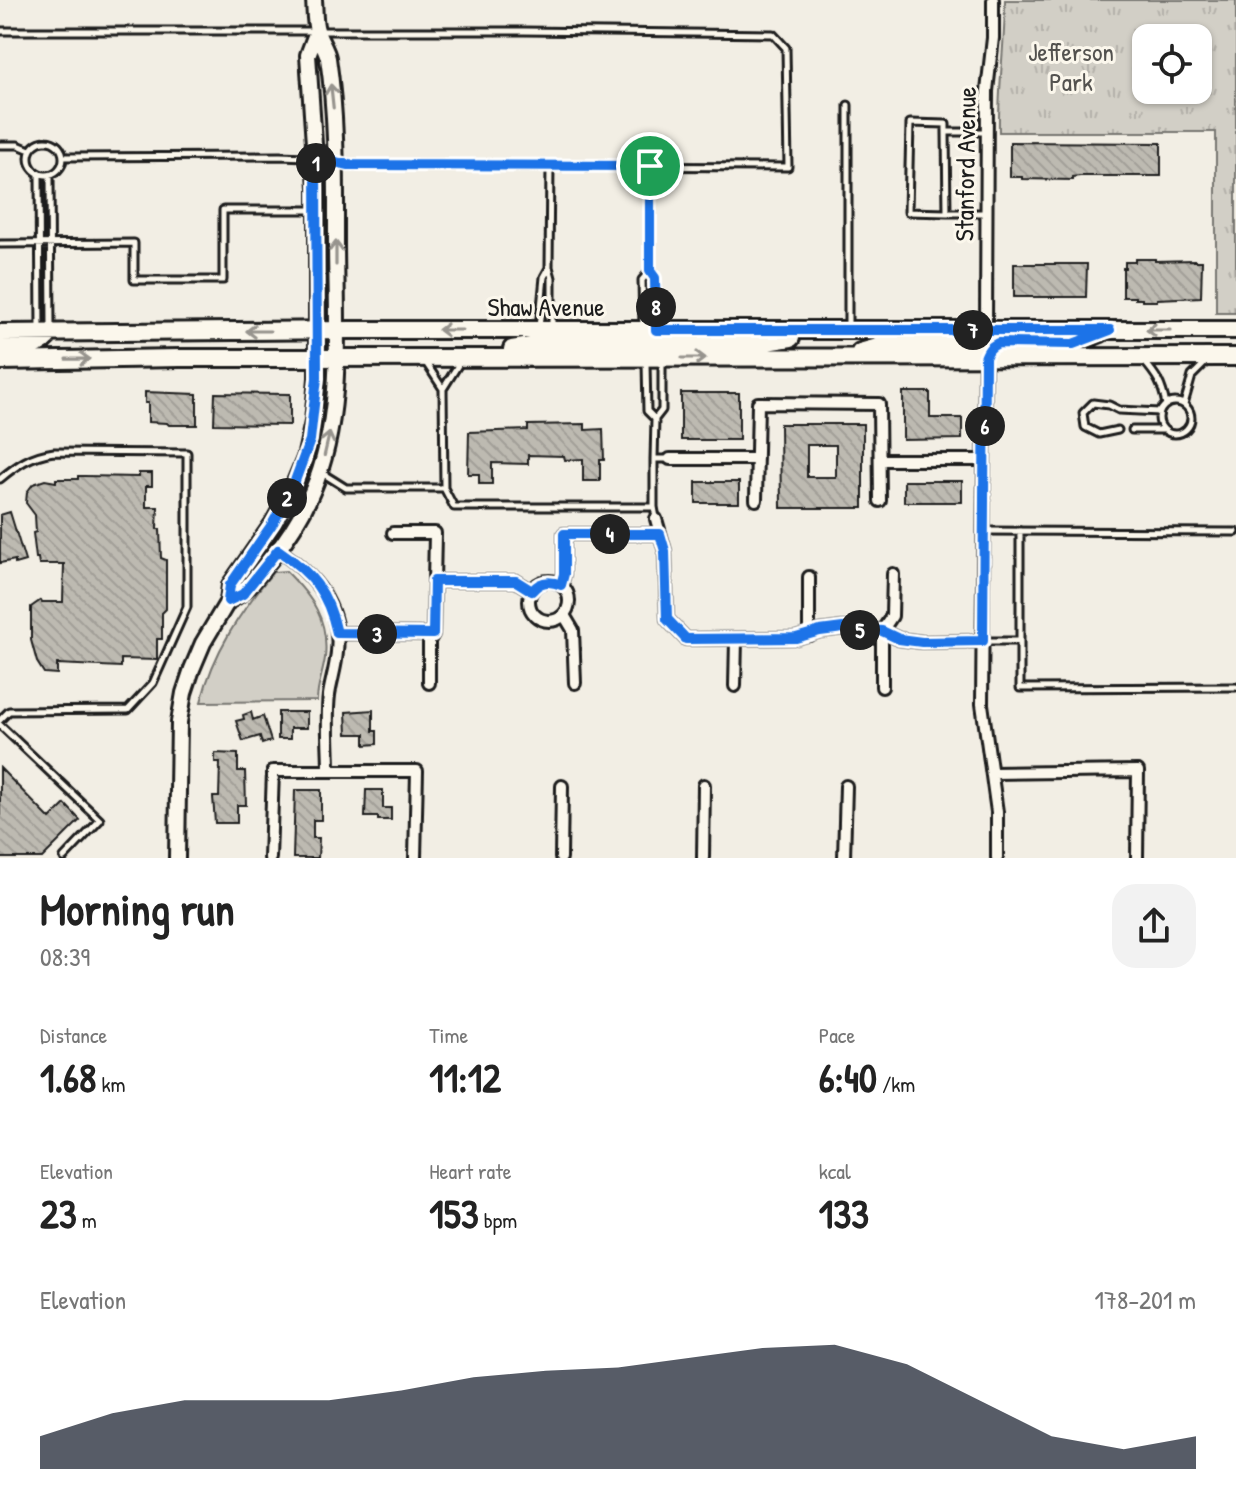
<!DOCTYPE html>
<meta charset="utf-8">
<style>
body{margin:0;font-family:"Patrick Hand",sans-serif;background:#f2f2f2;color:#222;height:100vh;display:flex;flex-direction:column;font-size:30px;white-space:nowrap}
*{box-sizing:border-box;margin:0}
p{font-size:26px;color:#767676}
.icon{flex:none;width:44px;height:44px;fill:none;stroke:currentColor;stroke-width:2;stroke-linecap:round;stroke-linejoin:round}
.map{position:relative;height:858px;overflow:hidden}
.details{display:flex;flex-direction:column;background:#fff;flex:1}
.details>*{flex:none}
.buttons{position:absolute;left:1132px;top:24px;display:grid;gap:16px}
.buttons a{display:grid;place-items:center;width:80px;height:80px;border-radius:16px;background:#fff;box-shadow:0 2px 6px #0004;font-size:40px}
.pin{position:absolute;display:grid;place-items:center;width:68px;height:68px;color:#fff;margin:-34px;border:4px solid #fff;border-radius:50%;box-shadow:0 2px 8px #0007}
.km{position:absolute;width:40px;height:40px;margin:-20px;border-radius:50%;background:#222;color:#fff;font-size:22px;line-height:40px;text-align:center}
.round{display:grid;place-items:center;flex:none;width:84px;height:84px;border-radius:24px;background:#f2f2f2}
.head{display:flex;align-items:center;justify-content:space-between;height:136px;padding:0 40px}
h1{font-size:44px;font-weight:700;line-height:60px}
.stats{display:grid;grid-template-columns:repeat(3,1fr);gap:12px;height:136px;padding:8px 40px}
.stats div{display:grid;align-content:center}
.stats b{font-size:40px;font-weight:700}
.stats small{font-size:22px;font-weight:400}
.stats p{font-size:22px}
.chart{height:224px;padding:16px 40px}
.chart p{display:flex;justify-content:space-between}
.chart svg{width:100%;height:144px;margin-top:8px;fill:#111827;opacity:.7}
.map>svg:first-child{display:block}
.green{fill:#d2cfc6;stroke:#777671;stroke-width:2}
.park{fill:url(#park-tufts);stroke:#777671;stroke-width:2;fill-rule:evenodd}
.building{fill:url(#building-back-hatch);stroke:#1c1c1c;stroke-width:2;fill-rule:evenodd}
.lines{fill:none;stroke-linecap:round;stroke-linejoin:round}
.lane-casing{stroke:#1c1c1c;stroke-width:11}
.street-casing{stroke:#1c1c1c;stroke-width:16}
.secondary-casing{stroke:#1c1c1c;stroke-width:20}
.primary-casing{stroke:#1c1c1c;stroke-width:22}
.lane{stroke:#fbf7ec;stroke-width:5}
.street{stroke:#fbf7ec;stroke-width:10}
.secondary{stroke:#fbf7ec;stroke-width:14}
.primary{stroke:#fbf7ec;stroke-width:16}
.oneway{stroke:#97948e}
.route-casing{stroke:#fff;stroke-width:16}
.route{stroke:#1a73e8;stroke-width:10}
.labels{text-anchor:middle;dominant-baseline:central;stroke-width:6;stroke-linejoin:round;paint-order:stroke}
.park-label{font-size:26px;fill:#53524f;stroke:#fbf7ec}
.street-label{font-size:26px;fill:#1c1c1c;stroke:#fbf7ec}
</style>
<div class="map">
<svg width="1236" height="858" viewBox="0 0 1236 858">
<defs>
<pattern id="park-tufts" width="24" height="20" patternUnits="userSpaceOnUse" patternTransform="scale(2)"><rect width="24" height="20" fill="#d2cfc6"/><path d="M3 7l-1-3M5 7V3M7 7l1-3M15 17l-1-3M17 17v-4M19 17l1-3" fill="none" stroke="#b4b1aa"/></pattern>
<pattern id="building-back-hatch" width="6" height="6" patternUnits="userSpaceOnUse" patternTransform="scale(2)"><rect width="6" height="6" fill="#bdbab1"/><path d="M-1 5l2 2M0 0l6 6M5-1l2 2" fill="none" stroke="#a29f98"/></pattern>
</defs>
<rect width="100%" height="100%" fill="#f2eee4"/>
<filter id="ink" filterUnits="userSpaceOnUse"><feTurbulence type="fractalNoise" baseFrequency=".0125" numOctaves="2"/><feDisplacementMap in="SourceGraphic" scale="16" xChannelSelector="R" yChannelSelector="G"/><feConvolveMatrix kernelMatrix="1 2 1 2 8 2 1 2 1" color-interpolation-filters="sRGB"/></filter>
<g filter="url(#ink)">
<path class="green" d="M286 571C312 597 329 619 325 658 323 673 317 686 317 701L201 702C213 652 241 611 273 572Z"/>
<path class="park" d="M1005 0H1236V313H1216V132H999C998 88 1005 44 1005 0ZM1146 38H1198V90H1146Z"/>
<path class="building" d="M1010 142 1161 143V176H1080L1072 177V180L1022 179V177H1010Z
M1135 259H1155V261L1194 260V261H1202L1201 297 1157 299V301H1142V299H1135V297H1123V268H1125V262H1135Z
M1014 264H1087L1086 297H1014Z
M145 392 197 394V425H169L167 423 148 422V403H145Z
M903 392H930V418H962V439L903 440Z
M215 393 290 394V425L214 424Z
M681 393H739V440H681Z
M585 424V430L603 429 604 460H600V481H583V459L565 460 564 456 528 455V464L492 463V484H479V474H468L469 432 528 430V425Z
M780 424H863V508H781ZM807 445H836V477H807Z
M139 473H152V486H146V507H158L157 529H160L161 558 166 560V609L162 613V639H157V660L121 659V667L57 664V674L44 673 37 662 31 640V607L41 600 42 602H63L64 564H39L38 558H36L33 533 36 532 35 515 26 503 27 492 33 484 45 480 56 482V479H78V476H84L139 477Z
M904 481H962V502H904Z
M696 482H739V503H696Z
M10 512 25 561 15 564V560L0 563V515Z
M373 710V731H377V744L365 745V734H347L346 712Z
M251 712 253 720 263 716 271 741 262 744 260 736 243 741 236 721 244 719 243 715Z
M278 712H307V728H290V739H278Z
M215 753 238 754V771H245L246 805H237V823H215L213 797H219L220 762H215Z
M0 768 50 819 65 804 80 820 42 858H0Z
M295 790H321V820H313V838H319L318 858H293Z
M366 790H383V808H391V820H378V817H365Z"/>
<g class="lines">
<g class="lane-casing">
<path id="lane" d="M0 31H524L773 34 786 48 788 167 349 165 307 157 280 156 63 157
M848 105V328
M946 132V124L910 123 908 212 947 213
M986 132H946L947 213H986
M29 158a17 17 0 1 1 34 0a17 17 0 1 1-34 0Z
M0 145H18L30 150
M550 166 549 267 552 278V328
M650 166V271L655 278 656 325
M39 174 40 329
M50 175 51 327
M0 244 134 243V280H223V210H316
M539 328 544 277 549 268
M643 328 642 280 650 271
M1143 360C1157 376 1162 384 1166 405
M426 363 443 389
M646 363 647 411 655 419
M662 363V410L655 419 654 459H669
M1159 418a16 16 0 1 1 32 0a16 16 0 1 1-32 0Z
M1184 404 1192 376 1208 360
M1118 430 1099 434 1085 427 1083 413 1093 403 1109 405 1119 410 1160 412
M1132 430H1163
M654 459V507L656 518
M322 473 346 488H444L454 507H654
M0 479C17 465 31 455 54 452L187 453V607L153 683 128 710 9 711 0 720
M444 488 443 389 460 362
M985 531 1236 532
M1020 531V688L1236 687
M985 641H1020
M0 725 100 820 64 858"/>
</g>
<g class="street-casing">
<path id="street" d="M986 330 987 91 993 38V0
M985 358 982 704 997 812V858
M670 459H757
M880 460H984
M756 500 758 403 879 404 880 501
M656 519 665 551 667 619 686 639 796 638 820 631 843 628 882 631 892 616 893 574
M393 533H435L433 634
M278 550C314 574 342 606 337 652 336 667 331 681 329 695 326 720 329 746 329 771
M809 577V635
M434 581H516L532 591
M529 601a20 20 0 1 1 40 0a20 20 0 1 1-40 0Z
M561 585 564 574V534H660
M564 615 573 630 575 683
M337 633 433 634 429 641V683
M735 686 736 639
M882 687V631L899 639 922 642 983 641
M993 773 1138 771 1137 858
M270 858 273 771H417L415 858
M561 858 562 786
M703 858 704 785
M844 858 846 786"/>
</g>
<g class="secondary-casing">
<path id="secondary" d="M228 601C248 591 257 576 271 559 287 539 302 516 312 492 345 416 336 321 336 240 336 180 337 118 328 58 326 48 319 40 317 30 314 21 315 10 314 0
M177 858 179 722 184 693 192 669 203 643 228 601 230 585 273 523 292 489 305 458 313 422 317 378V188L308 55 317 31"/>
</g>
<g class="primary-casing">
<path id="primary" d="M0 333 351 330H1236
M0 347C20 347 40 351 51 332
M512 349 543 344H642L650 341 656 330
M860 352 885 345 970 344 978 343 986 330
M646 358 656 347 664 344H753L791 338
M985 358 991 346 998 343 1073 344 1101 333
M0 361 180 358 1236 357"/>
</g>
<use href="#lane" class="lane"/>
<use href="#street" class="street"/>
<use href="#secondary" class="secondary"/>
<use href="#primary" class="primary"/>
</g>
<defs><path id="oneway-shaft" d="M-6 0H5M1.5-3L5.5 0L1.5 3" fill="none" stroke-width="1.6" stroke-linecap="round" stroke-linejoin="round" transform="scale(2)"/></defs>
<g class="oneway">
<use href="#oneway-shaft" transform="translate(332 96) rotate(-96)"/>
<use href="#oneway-shaft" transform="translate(336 253) rotate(-90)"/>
<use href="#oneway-shaft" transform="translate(450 330) rotate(180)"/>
<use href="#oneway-shaft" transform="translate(1158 330) rotate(-180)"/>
<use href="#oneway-shaft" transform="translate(258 331) rotate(180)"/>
<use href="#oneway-shaft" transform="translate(694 358)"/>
<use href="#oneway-shaft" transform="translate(78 359) rotate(-1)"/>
<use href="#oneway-shaft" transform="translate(327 444) rotate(-77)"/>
</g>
</g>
<g class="lines" filter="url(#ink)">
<g class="route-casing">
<path id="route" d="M316 158 349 165 650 166V271L655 278 656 330H1110L1073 344 998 343C990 347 988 350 985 358L983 641 922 642 899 639 882 631 843 628 820 631 796 638 686 639 667 619 665 551 660 534H564V574L561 585C549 580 540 581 532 591L516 581H434L433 634 337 633C328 592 312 573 278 550L243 594 228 601 230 585 273 523 292 489 310 440 317 378Z"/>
</g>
<use href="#route" class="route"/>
</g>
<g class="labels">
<g class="park-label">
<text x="1071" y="51">Jefferson<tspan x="1071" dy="30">Park</tspan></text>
</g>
<g class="street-label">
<text transform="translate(965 164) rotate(-89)">Stanford Avenue</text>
<text x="546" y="306">Shaw Avenue</text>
</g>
</g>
</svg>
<div class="buttons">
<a><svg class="icon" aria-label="locate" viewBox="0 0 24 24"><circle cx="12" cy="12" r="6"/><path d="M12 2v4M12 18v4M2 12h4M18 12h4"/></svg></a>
</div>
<div class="pin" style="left:650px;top:166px;background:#1e9e55"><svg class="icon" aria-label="arrive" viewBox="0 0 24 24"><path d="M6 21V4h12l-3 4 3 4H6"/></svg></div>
<b class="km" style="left:316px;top:163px">1</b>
<b class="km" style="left:287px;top:498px">2</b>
<b class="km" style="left:377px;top:634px">3</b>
<b class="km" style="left:610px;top:534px">4</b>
<b class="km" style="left:860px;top:630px">5</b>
<b class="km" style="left:985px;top:426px">6</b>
<b class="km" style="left:973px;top:330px">7</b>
<b class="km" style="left:656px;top:307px">8</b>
</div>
<section class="details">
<div class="head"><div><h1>Morning run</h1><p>08:39</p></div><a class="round"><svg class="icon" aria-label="share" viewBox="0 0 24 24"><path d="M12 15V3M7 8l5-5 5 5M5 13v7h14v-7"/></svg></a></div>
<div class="stats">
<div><p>Distance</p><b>1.68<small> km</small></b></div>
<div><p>Time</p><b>11:12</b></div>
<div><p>Pace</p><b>6:40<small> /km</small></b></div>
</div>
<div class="stats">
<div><p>Elevation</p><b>23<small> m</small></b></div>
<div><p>Heart rate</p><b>153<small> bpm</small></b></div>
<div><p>kcal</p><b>133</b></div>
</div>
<div class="chart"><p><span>Elevation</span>178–201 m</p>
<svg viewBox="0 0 160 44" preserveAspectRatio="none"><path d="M0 44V34L10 27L20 23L30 23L40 23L50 20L60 16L70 14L80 13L90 10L100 7L110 6L120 12L130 23L140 34L150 38L160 34V44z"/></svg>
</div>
</section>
